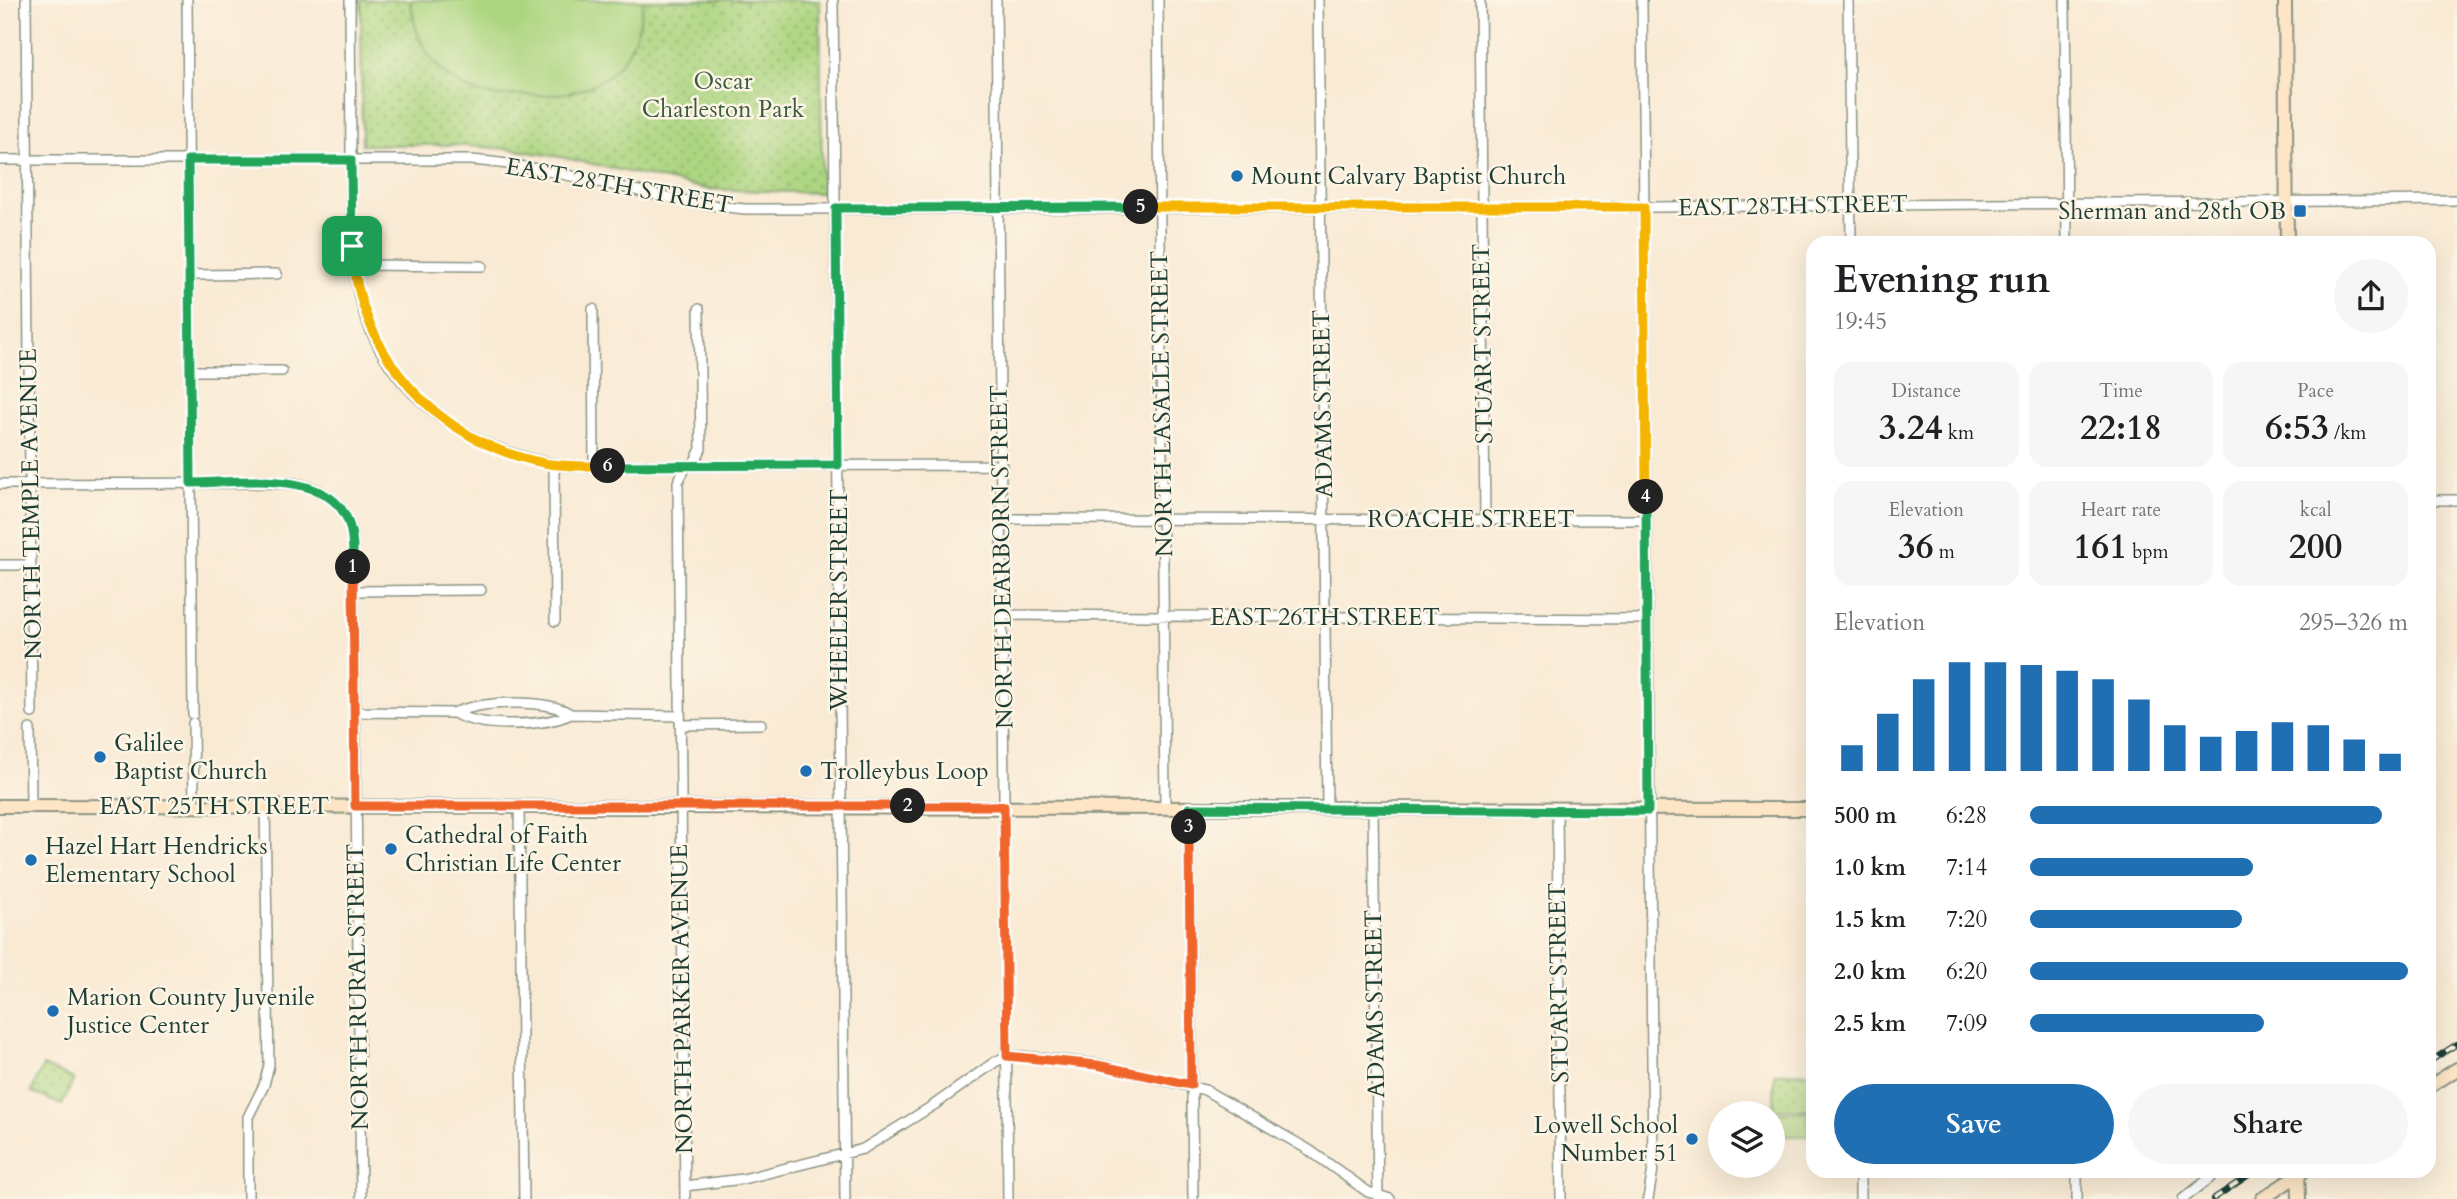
<!DOCTYPE html>
<meta charset="utf-8">
<style>
body{margin:0;font-family:Cardo,serif;background:#f6f6f6;color:#202124;height:100vh;display:flex;flex-direction:column;font-size:26px;white-space:nowrap}
*{box-sizing:border-box;margin:0}
p{font-size:23px;color:#757577}
.icon{flex:none;width:38px;height:38px;fill:none;stroke:currentColor;stroke-width:2;stroke-linecap:round;stroke-linejoin:round}
.map{position:relative;flex:1;overflow:hidden}
.sheet{position:absolute;left:1806px;top:236px;width:630px;height:942px;display:flex;flex-direction:column;background:#fff;border-radius:21px;box-shadow:0 7px 28px #0002}
.sheet>*{flex:none}
.controls{position:absolute;left:1708px;top:1101px;display:grid;gap:14px}
.controls a{display:grid;place-items:center;width:77px;height:77px;border-radius:50%;background:#fff;box-shadow:0 7px 28px #0002;font-size:35px}
.pin{position:absolute;display:grid;place-items:center;width:60px;height:60px;color:#fff;margin:-30px;border-radius:14px;box-shadow:0 4px 10px #0006}
.km{position:absolute;width:35px;height:35px;margin:-18px;border-radius:50%;background:#222;color:#fff;font-size:19px;line-height:35px;text-align:center}
.round{display:grid;place-items:center;flex:none;width:74px;height:74px;border-radius:37px;background:#f6f6f6}
.summary{display:flex;align-items:center;justify-content:space-between;height:119px;padding:0 28px}
h1{font-size:38px;font-weight:700;line-height:52px}
.stats{display:grid;grid-template-columns:repeat(3,1fr);gap:10px;height:119px;padding:7px 28px}
.stats div{display:grid;align-content:center;border-radius:18px;background:#f6f6f6;text-align:center}
.stats b{font-size:35px;font-weight:700}
.stats small{font-size:19px;font-weight:400}
.stats p{font-size:19px}
.chart{height:196px;padding:14px 28px}
.chart p{display:flex;justify-content:space-between}
.chart svg{width:100%;height:126px;margin-top:7px;stroke:#1f6fb2;stroke-width:6}
.cta{display:flex;gap:14px;margin-top:auto;padding:14px 28px}
.cta a{flex:1;height:80px;border-radius:42px;background:#1f6fb2;color:#fff;font-size:28px;font-weight:700;line-height:80px;text-align:center}
.cta a+a{background:#f6f6f6;color:#202124}
ul{padding:0 28px;list-style:none;font-size:23px}
li{display:grid;grid-template-columns:112px 84px 1fr;align-items:center;height:52px}
li i{height:18px;border-radius:9px;background:#1f6fb2}
.map>svg:first-child{display:block}
.grass{fill:url(#grass-dots);stroke:#668a5a;stroke-width:2}
.pitch{fill:#add681;stroke:#668a5a;stroke-width:2}
.lines{fill:none;stroke-linecap:round;stroke-linejoin:round}
.street-casing{stroke:#8c9484;stroke-width:12}
.secondary-casing{stroke:#8c9484;stroke-width:16}
.street{stroke:#fff;stroke-width:9}
.secondary{stroke:#fde5c5;stroke-width:12}
.rail-casing{stroke:#1f3d34;stroke-width:6}
.rail{stroke:#fcf5e5;stroke-width:3.5;stroke-dasharray:10;stroke-linecap:butt}
.split-1-casing{stroke:#fff;stroke-width:14}
.split-2-casing{stroke:#fff;stroke-width:14}
.split-3-casing{stroke:#fff;stroke-width:14}
.split-4-casing{stroke:#fff;stroke-width:14}
.split-5-casing{stroke:#fff;stroke-width:14}
.split-6-casing{stroke:#fff;stroke-width:14}
.split-7-casing{stroke:#fff;stroke-width:14}
.split-1{stroke:#22a559;stroke-width:9}
.split-2{stroke:#f0652b;stroke-width:9}
.split-3{stroke:#f0652b;stroke-width:9}
.split-4{stroke:#22a559;stroke-width:9}
.split-5{stroke:#f5b400;stroke-width:9}
.split-6{stroke:#22a559;stroke-width:9}
.split-7{stroke:#f5b400;stroke-width:9}
.poi-dot{fill:#1f6fb2;stroke:#fcf5e5;stroke-width:2.5}
.labels{text-anchor:middle;dominant-baseline:central;stroke-width:5;stroke-linejoin:round;paint-order:stroke}
.park-label{font-size:24px;fill:#3b5c43;stroke:#fcf5e5}
.poi-label{font-size:24px;fill:#1f3d34;stroke:#fcf5e5;text-anchor:start}
.street-label{font-size:24px;fill:#1f3d34;stroke:#fcf5e5}
</style>
<div class="map">
<svg width="2457" height="1199" viewBox="0 0 2457 1199">
<defs>
<pattern id="grass-dots" width="8" height="8" patternUnits="userSpaceOnUse" patternTransform="scale(1.75)"><rect width="8" height="8" fill="#add681"/><path d="M2 2h.1M6 6h.1" fill="none" stroke="#8caf6a" stroke-width="1.8" stroke-linecap="round"/></pattern>
</defs>
<rect width="100%" height="100%" fill="#fcf5e5"/>
<filter id="ink" filterUnits="userSpaceOnUse"><feTurbulence type="fractalNoise" baseFrequency=".0143" numOctaves="2"/><feDisplacementMap in="SourceGraphic" scale="14" xChannelSelector="R" yChannelSelector="G"/><feConvolveMatrix kernelMatrix="1 2 1 2 8 2 1 2 1" color-interpolation-filters="sRGB"/></filter>
<filter id="wash" filterUnits="userSpaceOnUse"><feTurbulence type="fractalNoise" baseFrequency=".00686" numOctaves="4" result="noise"/><feDisplacementMap in="SourceGraphic" scale="28" xChannelSelector="R" yChannelSelector="G"/><feGaussianBlur stdDeviation="1.57" result="paint"/><feColorMatrix in="noise" values="0 0 0 0 0 0 0 0 0 0 0 0 0 0 0 0 0 1.4 0 .05"/><feComposite in="paint" operator="in"/></filter>
<g filter="url(#wash)">
<rect width="100%" height="100%" fill="#f9ead4"/>
<path class="grass" d="M361 0H820L822 193 707 189 560 157 510 149 455 145H362Z
M43 1066 74 1079 62 1105 31 1092Z
M1813 1072V1109H1774V1073Z"/>
<path class="pitch" d="M411 0H643V3C635 72 594 98 528 95 517 94 507 97 496 96 445 91 414 48 411 0Z
M1808 1111V1136H1773V1113H1761Z"/>
</g>
<g filter="url(#ink)">
<g class="lines">
<g class="street-casing">
<path id="street" d="M26 0 32 713
M187 0 193 714
M350 0C350 53 351 107 351 160 352 199 349 239 355 277 374 388 460 449 565 466L1002 465
M833 0 845 1199
M996 0 1008 1199
M1158 0 1165 808
M1318 0 1327 808
M1480 0 1485 519
M1642 0 1653 1169 1648 1199
M1848 0 1851 243
M2065 0 2067 243
M0 160H471C564 167 652 201 745 209L1652 207 2457 200
M353 265 482 266
M189 275 277 274
M593 309 594 466
M190 371H282
M554 464 555 621
M693 465 701 449 699 309
M0 484 294 483C326 489 349 506 353 540L361 1199
M2429 500H2457
M1002 519 1647 520
M0 565H31
M353 591 481 590
M1003 615 1647 619
M354 712 454 713C482 701 545 698 571 714
M454 713C480 728 544 727 571 714L680 716
M193 723 194 806
M680 725 761 724
M30 729 31 806
M519 806 524 1199
M1189 808 1193 1199
M1373 809 1378 1199
M1557 810 1561 1199
M1860 1171V1199
M2077 1171V1199
M685 1186 743 1179 863 1149 934 1105 995 1062 1007 1056H1021L1097 1064 1205 1090 1309 1150 1368 1192 1390 1199
M248 1199V1117L264 1085 269 1065 265 806
M685 1199 678 482 687 465
M2183 1199 2219 1171"/>
</g>
<g class="secondary-casing">
<path id="secondary" d="M2285 0 2287 243
M0 806 1813 809
M2429 1087 2457 1069
M2298 1171 2299 1199
M2262 1199 2304 1171"/>
</g>
<use href="#street" class="street"/>
<use href="#secondary" class="secondary"/>
<g class="rail-casing">
<path id="rail" d="M2429 1062 2457 1044
M2213 1199 2255 1171"/>
</g>
<use href="#rail" class="rail"/>
</g>
</g>
<g class="lines" filter="url(#ink)">
<g class="split-1-casing">
<path id="split-1" d="M352 246 351 160H188L191 483C238 483 331 467 349 524 354 538 353 553 353 567"/>
</g>
<g class="split-2-casing">
<path id="split-2" d="M353 567 355 806H908"/>
</g>
<g class="split-3-casing">
<path id="split-3" d="M908 806H1004L1007 1056 1097 1065 1191 1085 1189 827"/>
</g>
<g class="split-4-casing">
<path id="split-4" d="M1189 827V808L1648 811 1646 497"/>
</g>
<g class="split-5-casing">
<path id="split-5" d="M1141 207H1644L1646 497"/>
</g>
<g class="split-6-casing">
<path id="split-6" d="M608 466 838 465 836 208 1141 207"/>
</g>
<g class="split-7-casing">
<path id="split-7" d="M352 246C358 355 437 442 544 463 565 467 587 466 608 466"/>
</g>
<use href="#split-1" class="split-1"/>
<use href="#split-2" class="split-2"/>
<use href="#split-3" class="split-3"/>
<use href="#split-4" class="split-4"/>
<use href="#split-5" class="split-5"/>
<use href="#split-6" class="split-6"/>
<use href="#split-7" class="split-7"/>
</g>
<g class="poi-dot">
<circle cx="1237" cy="176" r="7"/>
<rect x="2293" y="204" width="14" height="14" rx="3.5"/>
<circle cx="100" cy="757" r="7"/>
<circle cx="806" cy="771" r="7"/>
<circle cx="391" cy="849" r="7"/>
<circle cx="31" cy="860" r="7"/>
<circle cx="53" cy="1011" r="7"/>
<circle cx="1692" cy="1139" r="7"/>
</g>
<g class="labels">
<g class="park-label">
<text x="723" y="81">Oscar<tspan x="723" dy="28">Charleston Park</tspan></text>
</g>
<g class="poi-label">
<text x="1251" y="176">Mount Calvary Baptist Church</text>
<text x="2286" y="211" text-anchor="end">Sherman and 28th OB</text>
<text x="114" y="743">Galilee<tspan x="114" dy="28">Baptist Church</tspan></text>
<text x="820" y="771">Trolleybus Loop</text>
<text x="405" y="835">Cathedral of Faith<tspan x="405" dy="28">Christian Life Center</tspan></text>
<text x="45" y="846">Hazel Hart Hendricks<tspan x="45" dy="28">Elementary School</tspan></text>
<text x="67" y="997">Marion County Juvenile<tspan x="67" dy="28">Justice Center</tspan></text>
<text x="1678" y="1125" text-anchor="end">Lowell School<tspan x="1678" dy="28">Number 51</tspan></text>
</g>
<g class="street-label">
<text transform="translate(619 186) rotate(10)">EAST 28TH STREET</text>
<text transform="translate(1793 206) rotate(-1)">EAST 28TH STREET</text>
<text transform="translate(1483 344) rotate(-91)">STUART STREET</text>
<text transform="translate(1162 404) rotate(-91)">NORTH LASALLE STREET</text>
<text transform="translate(1323 404) rotate(-91)">ADAMS STREET</text>
<text transform="translate(31 504) rotate(-91)">NORTH TEMPLE AVENUE</text>
<text x="1471" y="519">ROACHE STREET</text>
<text transform="translate(1002 557) rotate(-91)">NORTH DEARBORN STREET</text>
<text transform="translate(839 600) rotate(-90)">WHEELER STREET</text>
<text x="1325" y="617">EAST 26TH STREET</text>
<text x="214" y="806">EAST 25TH STREET</text>
<text transform="translate(1559 983) rotate(-91)">STUART STREET</text>
<text transform="translate(358 987) rotate(-91)">NORTH RURAL STREET</text>
<text transform="translate(682 999) rotate(-91)">NORTH PARKER AVENUE</text>
<text transform="translate(1375 1004) rotate(-91)">ADAMS STREET</text>
</g>
</g>
</svg>
<div class="controls">
<a><svg class="icon" aria-label="layers" viewBox="0 0 24 24"><path d="M12 4l9 5-9 5-9-5zM3 14l9 5 9-5"/></svg></a>
</div>
<div class="pin" style="left:352px;top:246px;background:#1e9e55"><svg class="icon" aria-label="arrive" viewBox="0 0 24 24"><path d="M6 21V4h12l-3 4 3 4H6"/></svg></div>
<b class="km" style="left:353px;top:567px">1</b>
<b class="km" style="left:908px;top:806px">2</b>
<b class="km" style="left:1189px;top:827px">3</b>
<b class="km" style="left:1646px;top:497px">4</b>
<b class="km" style="left:1141px;top:207px">5</b>
<b class="km" style="left:608px;top:466px">6</b>
<section class="sheet">
<div class="summary"><div><h1>Evening run</h1><p>19:45</p></div><a class="round"><svg class="icon" aria-label="share" viewBox="0 0 24 24"><path d="M12 15V3M7 8l5-5 5 5M5 13v7h14v-7"/></svg></a></div>
<div class="stats">
<div><p>Distance</p><b>3.24<small> km</small></b></div>
<div><p>Time</p><b>22:18</b></div>
<div><p>Pace</p><b>6:53<small> /km</small></b></div>
</div>
<div class="stats">
<div><p>Elevation</p><b>36<small> m</small></b></div>
<div><p>Heart rate</p><b>161<small> bpm</small></b></div>
<div><p>kcal</p><b>200</b></div>
</div>
<div class="chart"><p><span>Elevation</span>295–326 m</p>
<svg viewBox="0 0 160 44" preserveAspectRatio="none"><path d="M5 44V35M15 44V24M25 44V12M35 44V6M45 44V6M55 44V7M65 44V9M75 44V12M85 44V19M95 44V28M105 44V32M115 44V30M125 44V27M135 44V28M145 44V33M155 44V38"/></svg>
</div>
<ul>
<li><b>500 m</b>6:28<i style="width:93%"></i></li>
<li><b>1.0 km</b>7:14<i style="width:59%"></i></li>
<li><b>1.5 km</b>7:20<i style="width:56%"></i></li>
<li><b>2.0 km</b>6:20<i style="width:100%"></i></li>
<li><b>2.5 km</b>7:09<i style="width:62%"></i></li>
</ul>
<div class="cta"><a>Save</a><a>Share</a></div>
</section>
</div>
